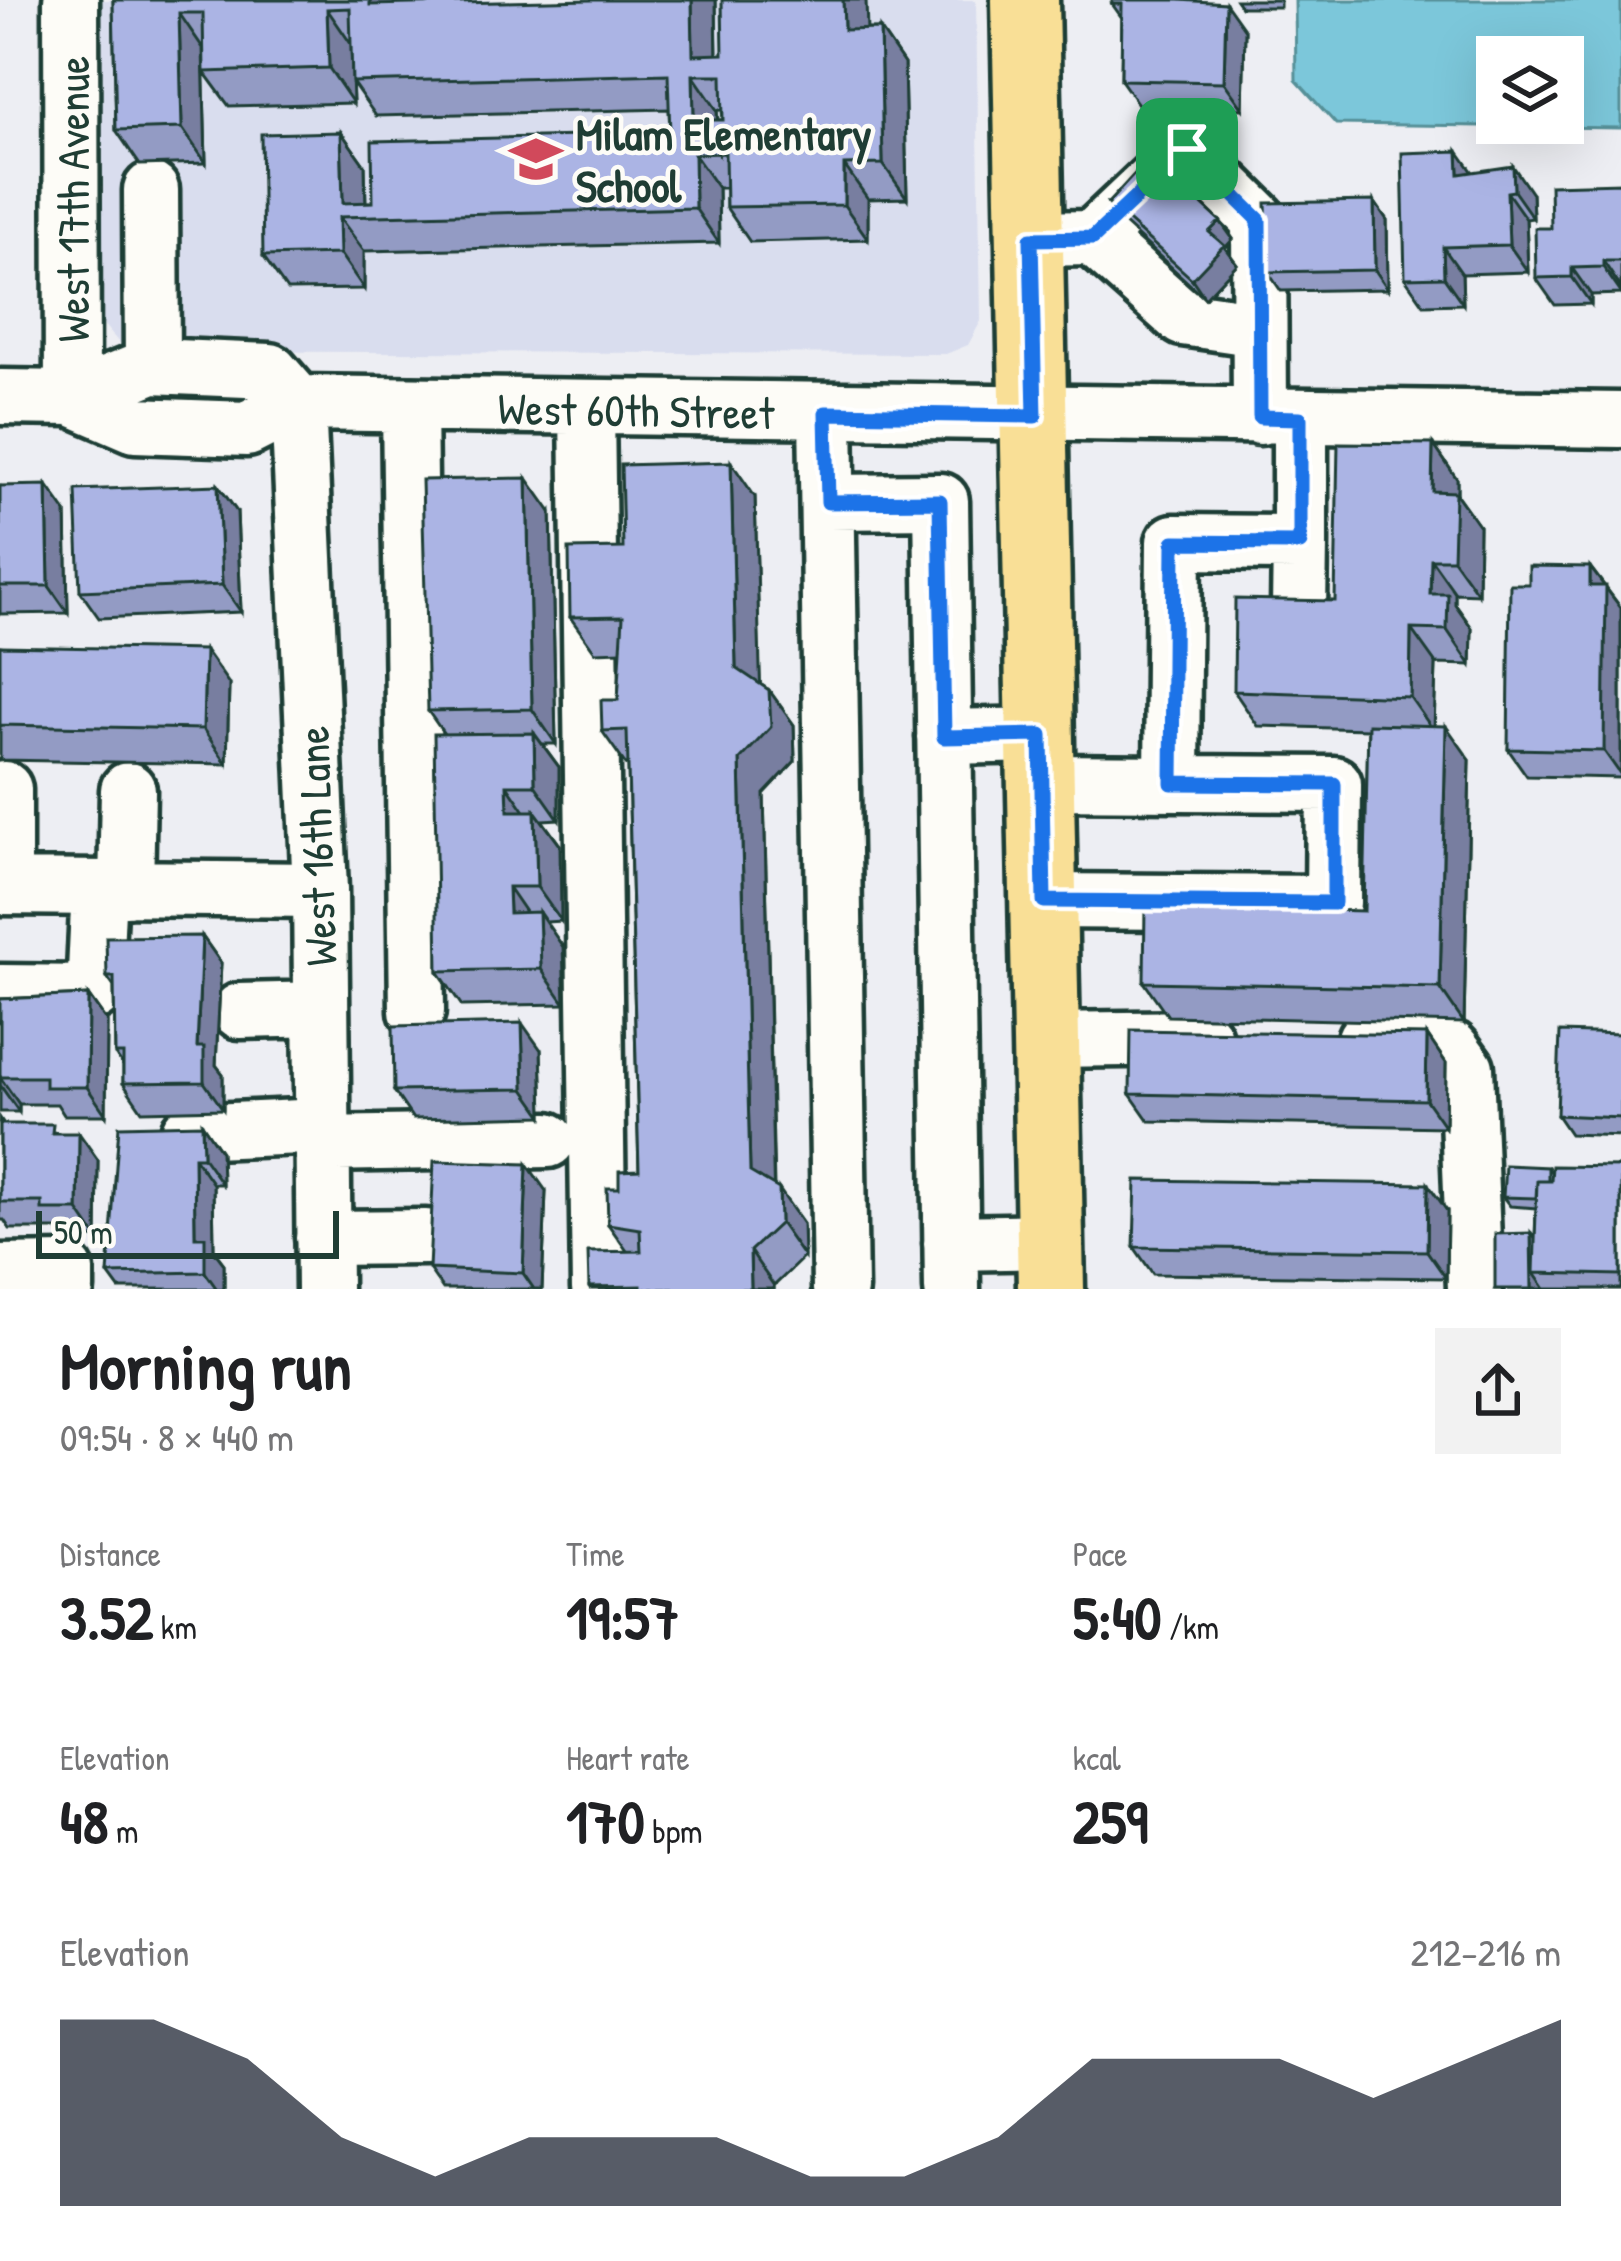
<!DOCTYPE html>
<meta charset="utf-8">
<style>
body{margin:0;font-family:"Patrick Hand",sans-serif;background:#f2f2f2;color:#202124;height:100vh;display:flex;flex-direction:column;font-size:45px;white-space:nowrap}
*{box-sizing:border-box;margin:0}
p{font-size:39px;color:#757577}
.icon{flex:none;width:66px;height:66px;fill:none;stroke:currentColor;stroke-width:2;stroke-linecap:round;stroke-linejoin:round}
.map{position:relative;height:1289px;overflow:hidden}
.sheet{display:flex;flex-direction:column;background:#fff;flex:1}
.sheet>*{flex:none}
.tools{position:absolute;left:1476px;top:36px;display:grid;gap:24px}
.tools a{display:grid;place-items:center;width:108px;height:108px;border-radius:0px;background:#fff;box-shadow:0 12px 48px #0002;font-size:60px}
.scale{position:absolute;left:36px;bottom:30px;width:303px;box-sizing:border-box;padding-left:12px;border:6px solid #1f3d34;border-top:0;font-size:33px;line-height:42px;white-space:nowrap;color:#1f3d34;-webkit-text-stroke:9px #fdfcf7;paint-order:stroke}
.pin{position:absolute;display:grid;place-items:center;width:102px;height:102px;color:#fff;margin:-51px;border-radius:24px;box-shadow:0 6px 18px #0006}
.round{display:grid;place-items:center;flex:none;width:126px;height:126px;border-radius:0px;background:#f2f2f2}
.summary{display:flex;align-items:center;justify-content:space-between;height:204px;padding:0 60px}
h1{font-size:66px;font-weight:700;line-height:90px}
.metrics{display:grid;grid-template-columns:repeat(3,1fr);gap:18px;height:204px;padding:12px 60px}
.metrics div{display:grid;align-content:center}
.metrics b{font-size:60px;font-weight:700}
.metrics small{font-size:33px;font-weight:400}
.metrics p{font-size:33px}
.chart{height:336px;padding:24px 60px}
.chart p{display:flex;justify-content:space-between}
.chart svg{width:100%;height:216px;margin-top:12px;fill:#111827;opacity:.7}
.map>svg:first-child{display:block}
.built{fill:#d9ddee}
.water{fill:#7bc7da;stroke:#569098;stroke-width:3;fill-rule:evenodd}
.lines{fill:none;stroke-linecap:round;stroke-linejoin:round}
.minor-casing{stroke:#1f3d34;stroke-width:63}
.major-casing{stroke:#1f3d34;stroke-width:75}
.minor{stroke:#fdfcf7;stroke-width:54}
.major{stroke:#f9df96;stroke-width:66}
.wall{fill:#939bc4;stroke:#1f3d34;stroke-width:3;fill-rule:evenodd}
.shaded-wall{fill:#787ea0;stroke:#1f3d34;stroke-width:3}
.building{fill:#abb4e4;stroke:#1f3d34;stroke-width:3;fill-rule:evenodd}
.route-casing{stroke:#fff;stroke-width:24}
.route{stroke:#1a73e8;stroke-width:15}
.labels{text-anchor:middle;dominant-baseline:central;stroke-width:9;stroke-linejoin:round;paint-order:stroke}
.poi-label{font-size:45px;font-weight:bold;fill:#1f3d34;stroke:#fdfcf7;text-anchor:start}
.street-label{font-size:45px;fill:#1f3d34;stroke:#fdfcf7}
</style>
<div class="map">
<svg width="1621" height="1289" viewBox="0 0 1621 1289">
<rect width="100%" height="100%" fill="#edeef3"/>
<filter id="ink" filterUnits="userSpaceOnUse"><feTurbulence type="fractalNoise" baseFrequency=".00833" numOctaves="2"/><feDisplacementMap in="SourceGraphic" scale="24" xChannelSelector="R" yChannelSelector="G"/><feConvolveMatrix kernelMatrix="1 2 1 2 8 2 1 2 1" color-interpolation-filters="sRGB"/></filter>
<g filter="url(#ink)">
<path class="built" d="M91 0H976L981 321 968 345 946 354 126 351 97 317Z"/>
<path class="water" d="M1295 0H1621V128L1336 124 1296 80ZM1497 57H1563V123H1497Z"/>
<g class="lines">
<g class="minor-casing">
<path id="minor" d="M71 0 72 398
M151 190 152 366
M1093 238 1183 318 1259 329
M1031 239 1093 238 1187 149 1259 220 1260 417
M0 397 72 398 135 425 247 429 298 403 1621 420
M72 398 152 366 270 371 298 403
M298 403 320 890 324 1289
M409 405 417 1011
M587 409 599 1289
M826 413 840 1289
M828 502 941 501 952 1289
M1299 609 1300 543
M944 737 1041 735
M1042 782 1334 784 1333 903 1044 901
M1172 783 1174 542 1300 543V418
M4 789V887
M0 887 320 890
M126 889 128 790
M0 992 94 993 99 888
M240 1011 321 1009
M1365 1039 1452 1049 1466 1068 1475 1289
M1047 1040 1204 1038
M189 1132 322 1126
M322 1144 548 1140
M323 1238 426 1237
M951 1243 1051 1241
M0 1272 66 1271V1289"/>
</g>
<g class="major-casing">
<path id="major" d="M1025 0 1051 1289"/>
</g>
<use href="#minor" class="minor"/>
<use href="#major" class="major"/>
</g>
<path class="wall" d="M113 0H394V5L716 0 717 55 867 29H880L904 64 907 198 868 199V239L750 242 726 207V188H718L719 243 364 251V289L287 290 263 256 341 132 365 166 366 202H373L670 134 669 109 376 116 352 82 353 103 229 106 204 72 203 48 206 163 140 165 116 130ZM717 110H722L723 120H718Z
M1236 0H1280V7H1241Z
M1197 2 1245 30 1243 109 1140 107 1121 80 1122 18 1112 4Z
M1472 172 1532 194 1533 218 1526 219 1528 272 1462 274 1463 304 1424 305 1405 278Z
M1621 183V294L1591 295V304L1555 305 1536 278 1551 228Z
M1374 201 1387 220 1388 289 1281 291 1268 272Z
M1108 203 1220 221 1233 239 1225 248 1237 264 1205 298 1121 221Z
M1433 444 1457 479V495L1479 526 1478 594 1455 593V604L1472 628 1471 665 1436 664 1434 725 1470 760 1464 1023 1168 1016 1144 982 1364 911 1368 729 1258 726 1234 691 1335 601Z
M218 485 237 512 241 612 99 618 80 591Z
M0 486 66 512 68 613 0 614Z
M755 497 760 684 769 690 794 725 795 761 764 794 774 1186 803 1224 804 1257 774 1286V1289H590L589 1287 627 1251 608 1224 619 1188 639 1170 628 765H626L602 731 618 700 621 651 595 652 570 617 623 548Z
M551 512 556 744H542L559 767V819L542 820 560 845 561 921 545 922 563 947 565 1004 462 1006 438 971 444 734 428 711Z
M1590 567 1621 608V778L1527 776 1508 749 1529 584Z
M0 646 229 684 227 764 0 760Z
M202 936 221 963 216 1065 223 1074V1109L142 1111 123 1083V1066L115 1054 114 987 107 977Z
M88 995 107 1022 106 1115H64L57 1104H19V1112H0V999Z
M1621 1034V1136L1570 1134 1557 1115Z
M1427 1035 1446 1063 1445 1127 1149 1121 1130 1094Z
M541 1050 543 1116 413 1119 394 1091Z
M0 1118 4 1124 59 1133 98 1160 97 1238 61 1237 56 1229H10L4 1220H0Z
M202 1124 221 1152 222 1184H213L214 1251 224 1264V1289H119L108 1274Z
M1548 1167 1551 1172 1621 1167V1289H1495L1531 1233 1535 1238 1536 1208 1510 1206 1503 1197Z
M546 1191 542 1289H443L429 1269Z
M1447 1211 1446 1278 1153 1274 1134 1247Z"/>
<path class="shaded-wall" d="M370 0H394L395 40 370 5Z
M692 0H716L717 75 693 55Z
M843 0H866L868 64 844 30Z
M1226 3 1245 30 1243 109 1224 82Z
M327 9 351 44 353 103 329 68Z
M179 13 203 48 206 163 182 128Z
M880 29 904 64 907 198 883 164Z
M693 75 717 110 718 154 694 120Z
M341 132 365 166 366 216 343 203Z
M1458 151 1477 178 1459 174Z
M694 154 718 188 719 243 695 208Z
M844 165 868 199V239L844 205Z
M1513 166 1532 194 1533 218 1514 191Z
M1507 192 1526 219 1528 272 1509 245Z
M1374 201 1387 220 1388 289 1375 270Z
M339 217 364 251V289L340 254Z
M1220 221 1233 239 1225 248 1237 264 1205 298 1192 279 1209 232Z
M1443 247 1462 274 1463 304 1444 277Z
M1603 261 1621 288V293L1603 267Z
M1572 268 1591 295V304L1572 277Z
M1433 444 1457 479V495L1479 526 1478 594 1453 559 1432 491Z
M731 462 755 497 761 702 736 668Z
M527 478 551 512 556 744 532 709Z
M47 485 66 512 68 613 49 586Z
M218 485 237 512 241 612 222 585Z
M1431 559 1455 593V604L1472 628 1471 665 1447 630 1430 594Z
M1590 567 1621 608V775L1604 751 1590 586Z
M1411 629 1436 664 1434 731 1410 697Z
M205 650 229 684 227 764 203 729Z
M769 690 794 725 795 761 764 794 774 1206 750 1172 740 760Z
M1446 726 1470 760 1464 1023 1440 988Z
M534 733 559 767V819L535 785Z
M507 785 531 820 508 811Z
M535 811 560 845 561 921 537 887Z
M508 887 532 922 509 913Z
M539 912 563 947 565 1004 541 969Z
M202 936 221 963 216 1065 223 1074V1109L204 1082 197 1047Z
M88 995 107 1022 106 1115 87 1087Z
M522 1023 541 1050 543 1116 524 1089Z
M1427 1035 1446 1063 1445 1127 1426 1100Z
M0 1077 19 1104V1112L0 1085Z
M202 1124 221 1152 222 1184 203 1157Z
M79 1133 98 1160 97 1238 78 1210Z
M194 1157 213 1184 214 1251 224 1264V1289H217L205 1272 195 1237Z
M527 1164 546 1191 542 1289H534L523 1273Z
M1428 1184 1447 1211 1446 1278 1427 1251Z
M779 1189 803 1224 804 1257 780 1223Z
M1531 1233 1545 1252 1534 1273 1545 1289H1532Z
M750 1251 774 1286V1289H751Z"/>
<path class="building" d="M113 0H370V5L591 0H692L693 55 723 54 722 0H843L844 30 880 29 883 164 844 165V205L726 207 725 153 694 154 695 208 339 217 340 254 263 256 261 134 341 132 343 203 373 202 372 141 670 134 668 74 352 82 350 8 327 9 329 68 204 72 203 13H179L182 128 116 130ZM693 75H722L723 120H694Z
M1112 0H1179L1226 3 1224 82 1121 80 1122 4H1112Z
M1458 151 1459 174 1513 166 1514 191 1507 192 1509 245 1443 247 1444 277 1405 278 1402 153Z
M1150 157 1220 221 1209 232 1224 245 1192 279 1108 203Z
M1621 183V261H1603V267L1572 268V277L1536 278 1535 228H1551L1550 185Z
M1374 201 1375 270 1268 272 1266 203Z
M1338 443 1433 444 1432 491 1455 492 1453 559H1431L1430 594H1448L1447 630 1411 629 1410 697 1234 691 1235 599 1335 601Z
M731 462 736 668 769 690 771 727 740 760 750 1172 779 1189 780 1223 750 1251 751 1289H641V1286L589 1287 588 1252 641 1251 640 1229 608 1224 607 1188H619V1171L639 1170 627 730 602 731 601 700H618L623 616 570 617 569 549 623 548 621 465Z
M527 478 532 709 428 711 422 480Z
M47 485 49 586H0V486Z
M218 485 222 585 80 591 76 490Z
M1529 566 1590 567V586H1606L1604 751 1508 749 1510 584H1529Z
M0 646 205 650 203 729 0 725Z
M1368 724 1446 726 1440 988 1144 982 1145 906 1364 911Z
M534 733 535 785H507L508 811H535L537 887H508L509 913 539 912 541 969 438 971 434 734Z
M202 936 197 1047H204V1082L123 1083V1054H115L114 977H107L106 937Z
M88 995 87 1087H45V1077H0V1085V999Z
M522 1023 524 1089 394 1091 393 1026Z
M1131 1030 1427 1035 1426 1100 1130 1094Z
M1560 1032 1621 1034V1118L1557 1115Z
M0 1124H53L52 1133H79L78 1210H42V1202H0Z
M202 1124 203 1157H194L195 1237H205V1272L108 1274 119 1126Z
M434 1161 527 1164 523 1273 429 1269Z
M1505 1165 1548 1167V1181H1537L1536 1198 1503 1197Z
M1552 1166 1621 1167V1275L1534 1273 1537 1181H1551Z
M1136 1180 1428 1184 1427 1251 1134 1247Z
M1531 1233 1532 1289H1495V1234Z"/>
</g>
<g class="lines" filter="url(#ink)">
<g class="route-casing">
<path id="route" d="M1187 149 1259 220 1260 417 1300 418V543L1174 542 1172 783 1334 784V903L1044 901 1041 735 944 737 940 501 828 502 826 413 1035 416 1031 239 1093 238Z"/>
</g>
<use href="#route" class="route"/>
</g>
<defs>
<g id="school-bare" transform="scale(4.14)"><path d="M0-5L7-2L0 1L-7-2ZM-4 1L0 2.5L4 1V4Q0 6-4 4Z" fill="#d1495b" stroke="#fdfcf7" stroke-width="2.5" paint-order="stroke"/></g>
</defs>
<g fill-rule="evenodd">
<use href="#school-bare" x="536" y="159"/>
</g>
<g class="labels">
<g class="poi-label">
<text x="576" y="133">Milam Elementary<tspan x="576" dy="52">School</tspan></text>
</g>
<g class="street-label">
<text transform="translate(72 199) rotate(-90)">West 17th Avenue</text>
<text transform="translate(636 410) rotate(1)">West 60th Street</text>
<text transform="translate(316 846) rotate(-92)">West 16th Lane</text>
</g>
</g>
</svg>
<div class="tools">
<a><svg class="icon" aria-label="layers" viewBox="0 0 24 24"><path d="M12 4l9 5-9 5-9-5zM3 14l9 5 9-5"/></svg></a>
</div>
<div class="scale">50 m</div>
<div class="pin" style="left:1187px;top:149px;background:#1e9e55"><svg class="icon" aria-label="arrive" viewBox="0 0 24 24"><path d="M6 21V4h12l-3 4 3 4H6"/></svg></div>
</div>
<section class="sheet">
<div class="summary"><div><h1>Morning run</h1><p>09:54 · 8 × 440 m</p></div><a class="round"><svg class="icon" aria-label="share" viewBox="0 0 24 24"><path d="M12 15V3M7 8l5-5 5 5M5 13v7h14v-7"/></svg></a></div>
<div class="metrics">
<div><p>Distance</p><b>3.52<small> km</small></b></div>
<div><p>Time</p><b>19:57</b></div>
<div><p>Pace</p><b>5:40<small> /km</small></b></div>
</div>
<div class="metrics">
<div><p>Elevation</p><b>48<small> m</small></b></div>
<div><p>Heart rate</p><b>170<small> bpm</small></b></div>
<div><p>kcal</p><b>259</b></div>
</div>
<div class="chart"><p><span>Elevation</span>212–216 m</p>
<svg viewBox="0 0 160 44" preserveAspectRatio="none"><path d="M0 44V6L10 6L20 14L30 30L40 38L50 30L60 30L70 30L80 38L90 38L100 30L110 14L120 14L130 14L140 22L150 14L160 6V44z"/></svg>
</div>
</section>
